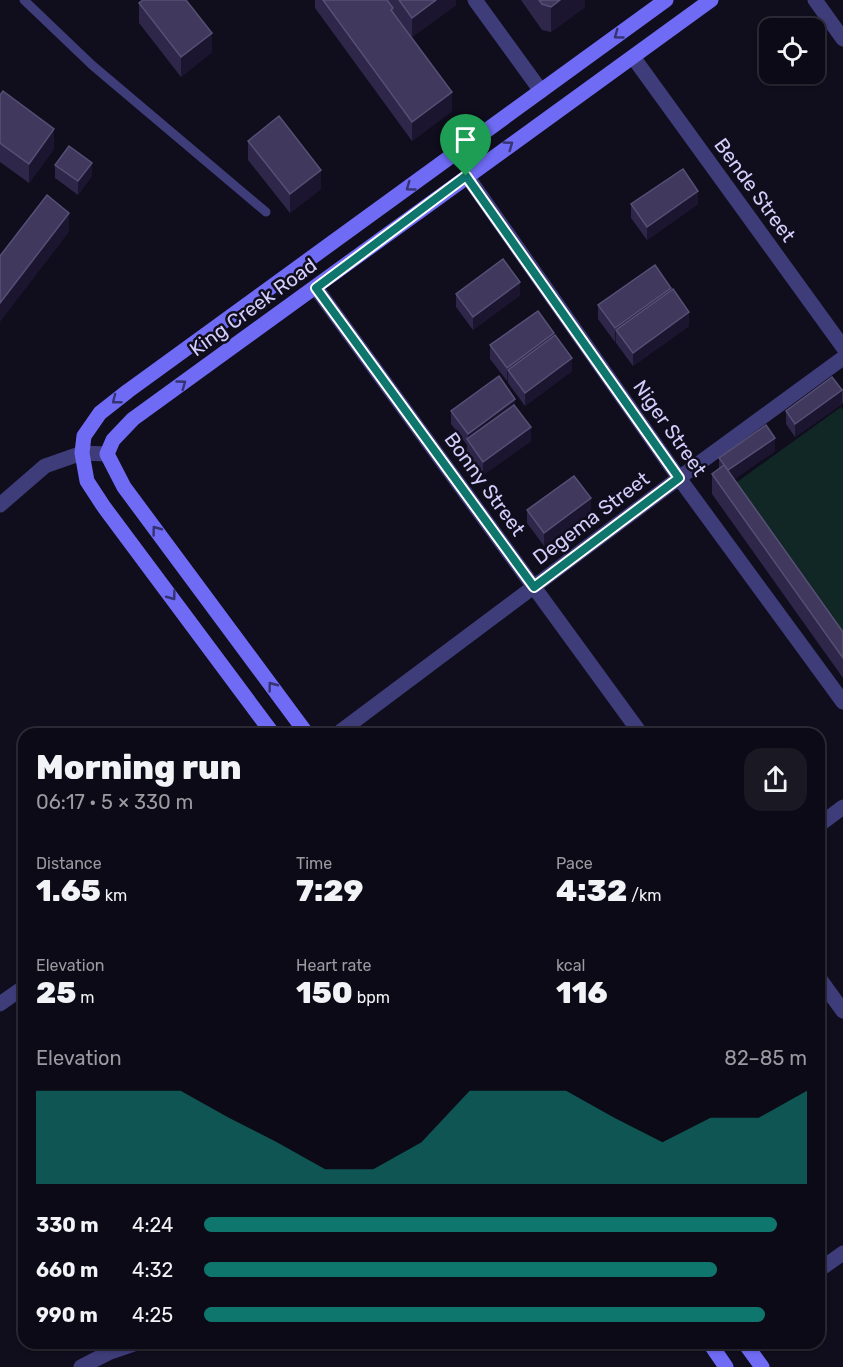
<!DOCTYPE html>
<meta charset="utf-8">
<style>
body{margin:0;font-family:Rubik,sans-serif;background:#1a1823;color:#f1f3f6;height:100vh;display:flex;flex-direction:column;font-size:22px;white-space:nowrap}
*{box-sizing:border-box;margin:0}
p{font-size:20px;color:#9a9aa1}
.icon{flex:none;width:33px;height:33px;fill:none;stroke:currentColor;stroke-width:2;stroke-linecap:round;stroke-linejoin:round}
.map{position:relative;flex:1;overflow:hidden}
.drawer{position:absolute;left:18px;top:728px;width:807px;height:621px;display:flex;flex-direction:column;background:#0c0a16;border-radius:18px;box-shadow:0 2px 4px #0004,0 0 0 2px #2c2b35}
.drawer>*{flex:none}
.buttons{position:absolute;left:759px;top:18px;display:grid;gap:12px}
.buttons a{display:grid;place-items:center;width:66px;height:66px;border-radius:12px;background:#0c0a16;box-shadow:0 2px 4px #0004,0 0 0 2px #2c2b35;font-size:30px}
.pin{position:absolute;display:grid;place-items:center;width:51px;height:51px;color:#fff;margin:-62px -26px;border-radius:50% 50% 50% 0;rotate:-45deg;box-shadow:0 0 6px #0007}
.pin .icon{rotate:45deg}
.round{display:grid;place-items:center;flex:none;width:63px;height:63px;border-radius:18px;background:#1a1823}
.summary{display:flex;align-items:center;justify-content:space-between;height:102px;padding:0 18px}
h1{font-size:33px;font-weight:800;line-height:45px}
.stats{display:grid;grid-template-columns:repeat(3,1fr);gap:9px;height:102px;padding:6px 18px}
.stats div{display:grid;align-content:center}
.stats b{font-size:30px;font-weight:800}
.stats small{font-size:16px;font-weight:400}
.stats p{font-size:16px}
.chart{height:168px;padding:12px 18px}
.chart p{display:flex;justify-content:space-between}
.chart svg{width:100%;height:108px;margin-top:6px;fill:#0f766e;opacity:.7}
ul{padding:0 18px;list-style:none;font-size:20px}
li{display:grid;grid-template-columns:96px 72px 1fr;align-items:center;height:45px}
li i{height:15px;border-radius:8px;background:#0f766e}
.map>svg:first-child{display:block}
.green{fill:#112726}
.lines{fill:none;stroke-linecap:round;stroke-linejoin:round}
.lane{stroke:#3e3c79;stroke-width:9}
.street{stroke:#3e3c79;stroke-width:15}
.secondary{stroke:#6f6bf4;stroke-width:15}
.wall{fill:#2e274a}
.shaded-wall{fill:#1b1530}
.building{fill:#40395d;stroke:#575076;stroke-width:1.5}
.oneway{stroke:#363373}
.route-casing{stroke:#fff;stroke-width:12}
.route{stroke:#0f766e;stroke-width:8}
.labels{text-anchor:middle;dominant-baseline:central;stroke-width:5;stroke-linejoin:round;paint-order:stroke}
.street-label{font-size:20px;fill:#d3cdfb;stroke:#100d1d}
</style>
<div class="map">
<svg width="843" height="1367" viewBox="0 0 843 1367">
<rect width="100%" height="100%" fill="#100d1d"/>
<path class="green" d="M841 407 843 410V645L730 487Z"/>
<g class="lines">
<path class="lane" d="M24 0 92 65 266 212"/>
<path class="street" d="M475 0 541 91
M815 0 843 39
M633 57 843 347
M467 176 679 478 843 702
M316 288 641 734
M0 505 45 466 82 453 107 454
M337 734 679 478 843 358
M819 825 843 807
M819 978 843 1011
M0 1004 24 987
M819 1270 843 1253
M81 1367 108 1353 140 1342"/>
<path class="secondary" d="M273 734 104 507 87 481 82 453 84 436 100 413 128 391 666 0
M307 734 124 487 107 454 113 440 133 419 711 0
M709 1342 726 1367
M744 1342 762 1367"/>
</g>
<path class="wall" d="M315 0H456V5L412 37 393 12 452 111 412 141 315 8Z
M521 0H585V7L551 32 542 30Z
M139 3 212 52 181 77 139 23Z
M0 95 54 149 29 183 0 162Z
M248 141 321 189 290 213 248 160Z
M55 165 92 176 78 195 55 178Z
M631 204H698L647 240 631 218Z
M671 291 689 326 633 366 616 343V340L615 342 598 319V305Z
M456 294 520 295 473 330 456 307Z
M554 336 572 371 525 406 508 383V380L507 381 490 359V345Z
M843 388V404L842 402V404L795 437 786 424V411L841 390Z
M515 406 531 441 483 475 467 452V445L451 424V411Z
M775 451 734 479 843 632V678L712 494V474L719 469V458Z
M527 510 591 512 544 546 527 523Z"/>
<path class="shaded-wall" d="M436 0H456V5L412 37V18Z
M560 0H585V7L551 32V7Z
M212 33V52L181 77V57Z
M452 92V111L412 141V122Z
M54 129V149L29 183V164Z
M92 163V176L78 195V181Z
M321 170V189L290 213V194Z
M698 191V204L647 240V227Z
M69 213V232L0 322V303Z
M520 282V295L473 330V317Z
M671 288V301L616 330V340L615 342V328Z
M689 312V326L633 366V353Z
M554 333V346L508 370V380L507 381V368Z
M572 358V371L525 406V393Z
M842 390V404L795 437V424Z
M515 399V412L468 441V434Z
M531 427V441L483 475V462Z
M775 438V451L728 484V470Z
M591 498V512L544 546V533Z"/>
<path class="building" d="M143 0H186L212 33 181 57 139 3Z
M323 0H387L393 8 391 10 452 92 412 122Z
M399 0H436L412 18Z
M539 0H560L551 7 542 4Z
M3 91 54 129 29 164 0 143V95Z
M279 116 321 170 290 194 248 141Z
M69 146 92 163 78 181 55 165Z
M683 169 698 191 647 227 631 204Z
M47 195 69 213 0 303V256Z
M503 259 520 282 473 317 456 294Z
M655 265 671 288 615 328 598 305Z
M673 289 689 312 633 353 616 330Z
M538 311 554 333 507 368 490 345Z
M555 335 572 358 525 393 508 370Z
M499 376 515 399 468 434 451 411Z
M832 377 842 390 795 424 786 411Z
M514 405 531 427 483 462 467 439Z
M766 425 775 438 728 470 719 458Z
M724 465 843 632V658L712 474Z
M574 476 591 498 544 533 527 510Z"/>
<defs><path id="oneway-chevron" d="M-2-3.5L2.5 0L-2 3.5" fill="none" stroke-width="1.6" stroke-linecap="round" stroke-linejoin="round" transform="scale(1.5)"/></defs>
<g class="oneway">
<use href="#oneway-chevron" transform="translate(618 35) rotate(144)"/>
<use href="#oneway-chevron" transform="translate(509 145) rotate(-36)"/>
<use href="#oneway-chevron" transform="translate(410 187) rotate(144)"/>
<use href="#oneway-chevron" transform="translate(182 384) rotate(-36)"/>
<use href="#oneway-chevron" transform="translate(116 400) rotate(142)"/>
<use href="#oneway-chevron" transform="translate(156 530) rotate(-127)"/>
<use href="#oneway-chevron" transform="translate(172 596) rotate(53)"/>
<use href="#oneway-chevron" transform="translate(272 686) rotate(-127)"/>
</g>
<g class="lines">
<g class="route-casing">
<path id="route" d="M466 176 679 478 534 587 316 288Z"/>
</g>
<use href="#route" class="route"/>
</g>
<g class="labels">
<g class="street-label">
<text transform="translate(755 190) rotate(54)">Bende Street</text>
<text transform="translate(253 307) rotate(-36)">King Creek Road</text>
<text transform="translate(670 428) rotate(55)">Niger Street</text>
<text transform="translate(485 484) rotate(54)">Bonny Street</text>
<text transform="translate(591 518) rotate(-37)">Degema Street</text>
</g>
</g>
</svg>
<div class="buttons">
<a><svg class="icon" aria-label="locate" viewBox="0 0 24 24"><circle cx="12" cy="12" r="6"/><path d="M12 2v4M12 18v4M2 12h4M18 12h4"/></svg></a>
</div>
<div class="pin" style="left:466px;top:176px;background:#1e9e55"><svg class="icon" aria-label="arrive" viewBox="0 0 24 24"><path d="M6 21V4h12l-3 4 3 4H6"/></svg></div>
<section class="drawer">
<div class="summary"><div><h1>Morning run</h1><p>06:17 · 5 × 330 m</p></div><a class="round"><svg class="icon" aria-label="share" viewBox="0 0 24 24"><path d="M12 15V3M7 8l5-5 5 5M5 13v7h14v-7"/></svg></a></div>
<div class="stats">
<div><p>Distance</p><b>1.65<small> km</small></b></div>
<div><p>Time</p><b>7:29</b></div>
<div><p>Pace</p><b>4:32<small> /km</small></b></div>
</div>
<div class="stats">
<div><p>Elevation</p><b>25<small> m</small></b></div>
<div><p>Heart rate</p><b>150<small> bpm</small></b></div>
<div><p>kcal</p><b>116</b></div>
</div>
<div class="chart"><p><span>Elevation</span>82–85 m</p>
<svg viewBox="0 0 160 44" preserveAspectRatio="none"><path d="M0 44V6L10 6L20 6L30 6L40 17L50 27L60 38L70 38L80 27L90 6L100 6L110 6L120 17L130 27L140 17L150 17L160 6V44z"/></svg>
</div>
<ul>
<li><b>330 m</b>4:24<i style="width:95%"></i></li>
<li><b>660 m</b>4:32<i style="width:85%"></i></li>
<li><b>990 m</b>4:25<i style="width:93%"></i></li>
</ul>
</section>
</div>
